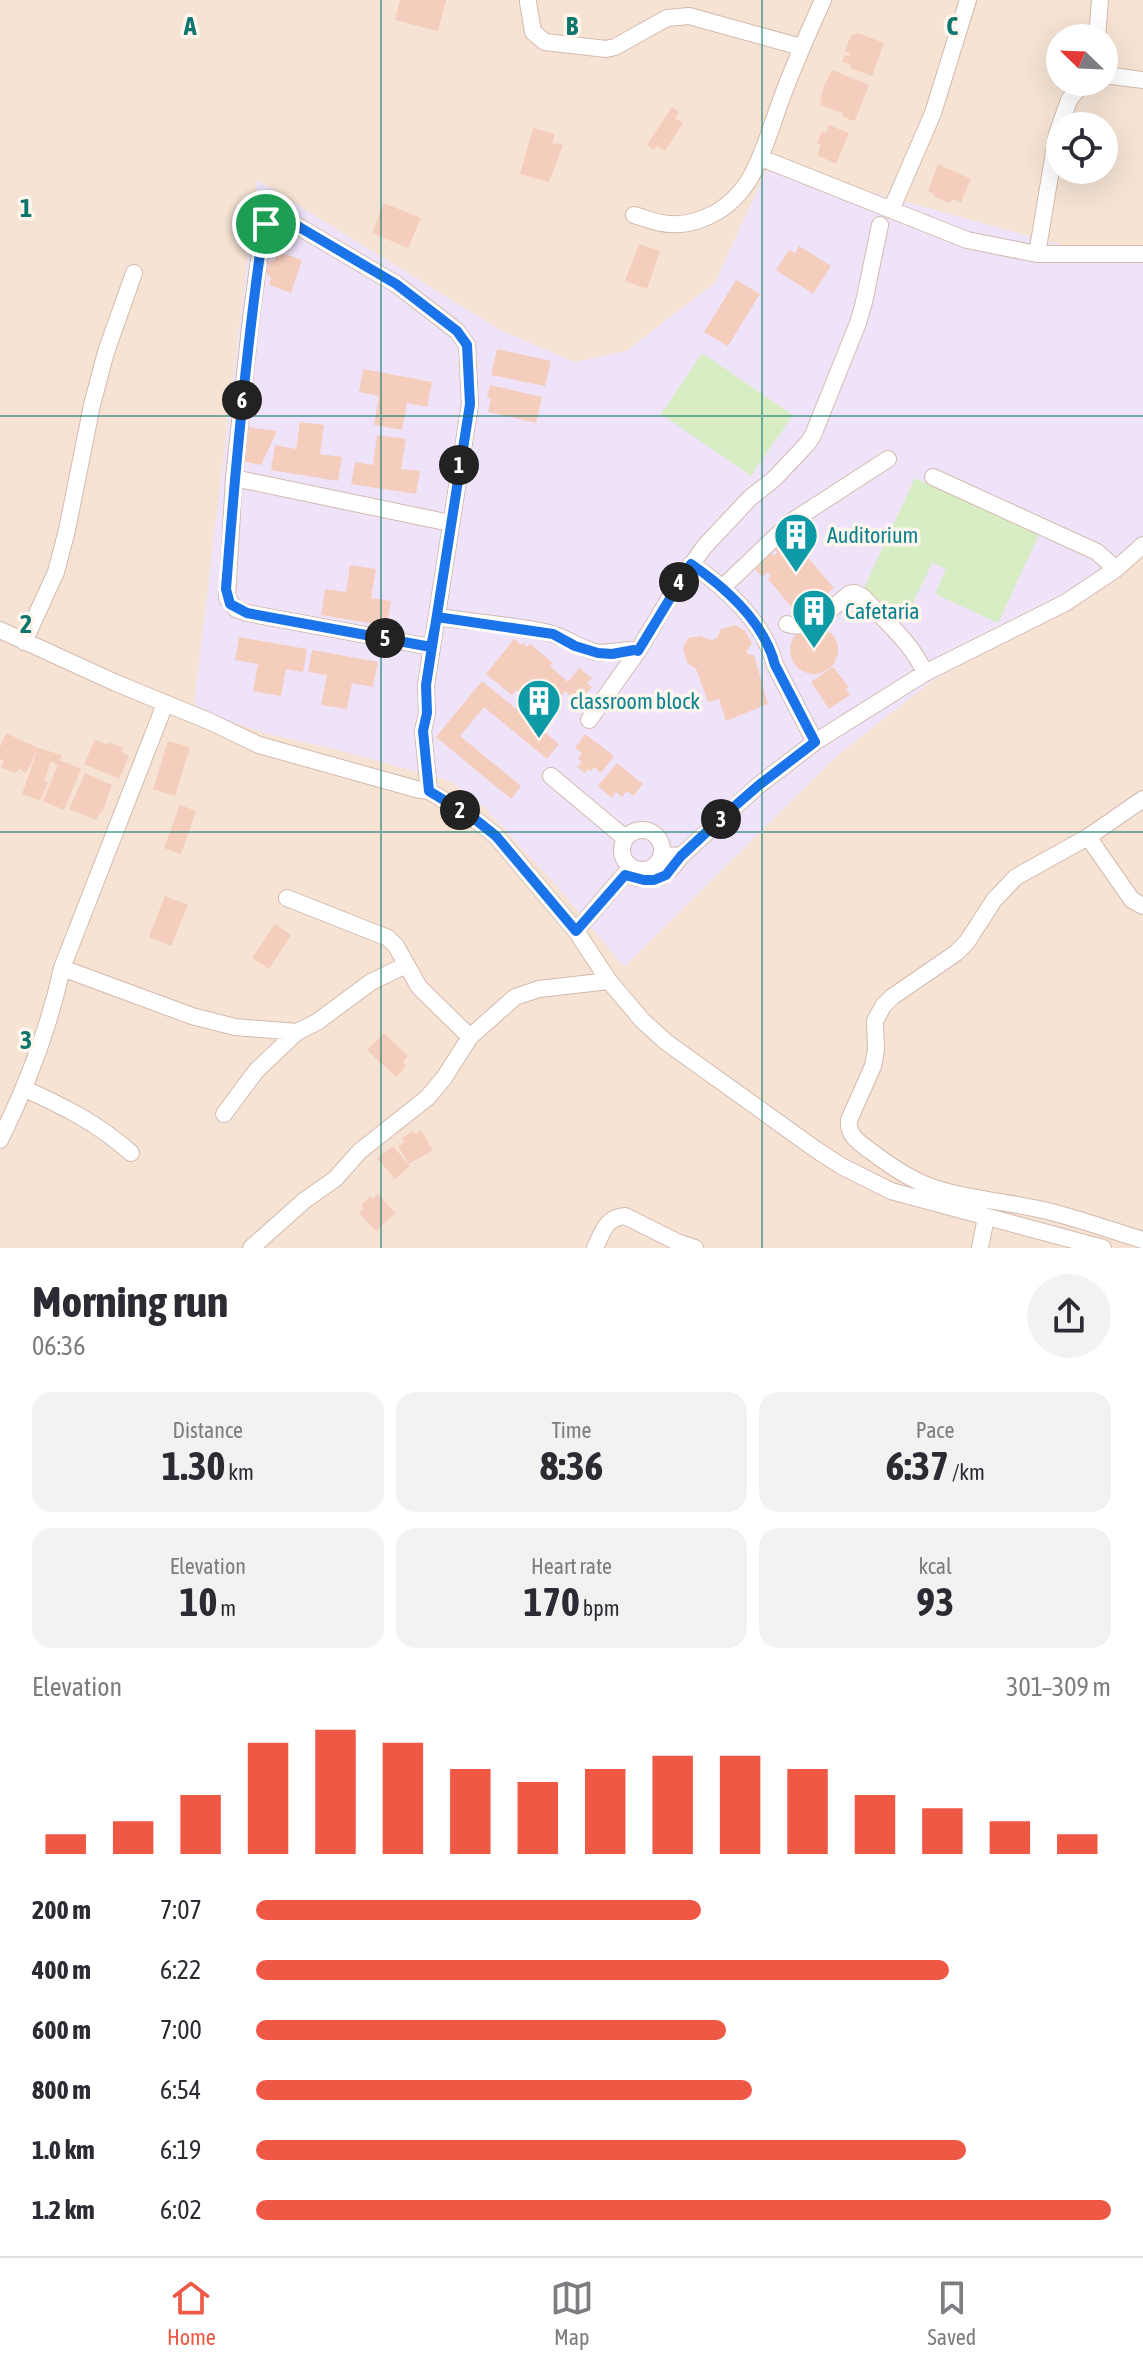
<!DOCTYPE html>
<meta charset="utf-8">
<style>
body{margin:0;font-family:"Asap Condensed",sans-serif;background:#f2f2f3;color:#2b2b33;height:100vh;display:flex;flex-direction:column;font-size:30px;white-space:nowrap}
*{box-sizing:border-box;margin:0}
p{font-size:26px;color:#7c7c81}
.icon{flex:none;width:44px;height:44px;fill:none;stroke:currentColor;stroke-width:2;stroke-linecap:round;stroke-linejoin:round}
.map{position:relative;height:1248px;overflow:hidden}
.panel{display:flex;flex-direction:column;background:#fff;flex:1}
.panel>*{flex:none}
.needle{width:52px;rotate:293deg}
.fabs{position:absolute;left:1046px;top:24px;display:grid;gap:16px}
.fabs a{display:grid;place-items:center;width:72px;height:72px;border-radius:50%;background:#fff;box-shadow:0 8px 32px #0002;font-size:40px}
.pin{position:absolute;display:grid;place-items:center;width:68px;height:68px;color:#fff;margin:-34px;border:4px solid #fff;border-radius:50%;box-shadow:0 2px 8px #0007}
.km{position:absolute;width:40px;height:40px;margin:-20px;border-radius:50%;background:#222;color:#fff;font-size:22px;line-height:40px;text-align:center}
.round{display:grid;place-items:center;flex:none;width:84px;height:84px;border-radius:42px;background:#f2f2f3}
.summary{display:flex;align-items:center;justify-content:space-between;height:136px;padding:0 32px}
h1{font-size:44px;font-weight:700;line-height:60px}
.stats{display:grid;grid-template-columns:repeat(3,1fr);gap:12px;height:136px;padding:8px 32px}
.stats div{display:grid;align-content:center;border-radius:20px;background:#f2f2f3;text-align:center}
.stats b{font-size:40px;font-weight:700}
.stats small{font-size:22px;font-weight:400}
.stats p{font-size:22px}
.chart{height:224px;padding:16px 32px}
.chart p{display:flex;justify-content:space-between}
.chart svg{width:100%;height:144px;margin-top:8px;stroke:#ee5845;stroke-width:6}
ul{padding:0 32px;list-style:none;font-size:26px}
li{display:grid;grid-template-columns:128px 96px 1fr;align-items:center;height:60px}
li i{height:20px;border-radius:10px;background:#ee5845}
.dock{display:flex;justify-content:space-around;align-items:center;height:112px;border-top:2px solid #e1e1e2;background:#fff;font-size:22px;color:#7c7c81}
.dock a{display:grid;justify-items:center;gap:4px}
.dock .selected{color:#ee5845}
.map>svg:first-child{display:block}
.residential{fill:#f6e3d4;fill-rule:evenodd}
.education{fill:#efe3fa}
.green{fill:#d9edc4}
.building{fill:#f5cdbc}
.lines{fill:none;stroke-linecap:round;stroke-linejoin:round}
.minor-casing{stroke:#d3baae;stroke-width:18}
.minor{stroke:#fff;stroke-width:16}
.route-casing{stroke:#fff;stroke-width:16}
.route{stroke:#1a73e8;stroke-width:10}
.grid{fill:none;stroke:#0f766e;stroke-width:2;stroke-opacity:0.55}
.labels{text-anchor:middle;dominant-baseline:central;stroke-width:7;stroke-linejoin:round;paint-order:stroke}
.culture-label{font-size:22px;fill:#0d838f;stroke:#fff7ee;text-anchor:start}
.grid-label{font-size:26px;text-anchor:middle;font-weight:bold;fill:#0f766e;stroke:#fff7ee;stroke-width:7;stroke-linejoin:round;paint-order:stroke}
</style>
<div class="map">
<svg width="1143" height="1248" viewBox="0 0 1143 1248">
<rect width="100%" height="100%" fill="#fef2e7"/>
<path class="residential" d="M0 0H1143V1248H0ZM1060 38H1104V82H1060ZM1060 126H1104V170H1060Z"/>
<path class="education" d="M769 164 1105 257H1143V554L1100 588 932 681 840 753 624 967 558 887 484 807 450 781 334 749 264 733 204 712 194 704 257 180 502 331 574 362 626 351 715 283Z"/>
<path class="green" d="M702 353 793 415 751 476 661 414Z
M915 478 1039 535 998 623 935 594 946 569 932 563 908 614 862 592Z"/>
<path class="building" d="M400 0H446L438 31 395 20Z
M858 33 884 43 872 76 850 68 851 65 842 61 845 55 849 56 850 53 845 51 851 35Z
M832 70 869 85 855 120H850L843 116V113L820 105 822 100 820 99 824 86Z
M672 107 679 112 675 118 683 123 665 151 657 146 654 150 647 145Z
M829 125 849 133 836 164 817 155 821 145 817 143 822 131 826 133Z
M533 128 555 134 552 143 563 145 549 182 520 174Z
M938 164 971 179 961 202 953 199 949 203 934 196 935 194 928 191Z
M384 203 421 218 408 248 372 233Z
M639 244 660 251 647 289 625 281Z
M799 246 831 266 813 294 776 270 789 250 795 253Z
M276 251 302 260 291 293 269 285 271 278 266 273 269 262 275 260Z
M736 280 760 294 728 346 704 332Z
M497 349 551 361 545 386 491 375Z
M363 369 432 382 427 407 407 403 402 430 374 425 379 396 359 392Z
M490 385 542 397 536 423 488 412 491 399 487 398Z
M300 422 324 425 320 454 342 457 338 481 271 470 275 445 296 449Z
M247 427 277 431 261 465 242 461Z
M377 435 406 439 401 469 420 471 416 494 351 484 355 462 373 465Z
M791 537 798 545 794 548 797 551 800 548 834 588 803 614 798 607 794 610 768 579 771 576 768 572 762 577 755 569 760 565 758 562 770 552 774 556 777 553 773 547 784 538 786 541Z
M350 565 376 569 371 598 391 601 387 626 321 615 325 589 346 592Z
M736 625 745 631 752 643 746 652 750 655H754L768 704 726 721 719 699 708 702 696 669 687 663 683 648 688 638 700 636 711 640 717 638 721 629Z
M790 650a24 24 0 1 1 48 0a24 24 0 1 1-48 0Z
M239 637 307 649 303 672 286 669 281 696 253 691 258 664 235 660Z
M514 639 521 645 523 643 527 647 530 644 553 663 550 666 568 682 579 668 592 678 587 683 592 687 585 694 582 692 575 700 565 691 550 710 546 707 539 715 519 699 522 695 516 690 512 695 486 674Z
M312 650 378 662 373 687 352 683 347 709 321 705 327 675 308 672Z
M833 667 849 687 846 689 850 695 829 709 811 682Z
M482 681 559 744 547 759 484 707 460 736 521 786 511 799 436 737Z
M6 733 38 748 62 755 60 760 81 769 64 810 43 801 58 765 51 762 44 781 48 782 40 801 22 794 38 748 26 773 19 769 15 773 1 767 4 761 0 759V747Z
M585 734 614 756 601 773 594 767 591 771 588 769 585 773 577 767 582 762 578 759 582 753 575 748Z
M95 740 109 745V742L123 748 121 752 129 756 119 779 84 764Z
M168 741 190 747 175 796 153 789Z
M617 763 643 784 633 796 627 791 622 797 616 792 612 798 598 786Z
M85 773 112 785 102 813 100 812 96 820 69 809Z
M180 805 196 811 181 854 164 848Z
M165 896 188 905 171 946 149 937Z
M275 924 291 935 269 969 252 958Z
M384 1033 408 1056 403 1062 406 1066 396 1077 367 1050Z
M421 1130 433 1150 409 1164 398 1146 404 1143 402 1138 413 1131 415 1134Z
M393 1146 410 1166 395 1179 377 1158Z
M378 1194 395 1213 376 1231 359 1213 364 1209 361 1206 370 1196 373 1199Z"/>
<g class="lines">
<g class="minor-casing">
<path id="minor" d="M528 2 533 32 545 42 606 49 615 47 667 18 689 16 801 47
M1097 38 1100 0
M1104 75 1143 80
M761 158 967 240 1037 254H1143
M891 210 933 113 968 0
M634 215C645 218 658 224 670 224 684 225 699 221 711 215 752 195 762 153 776 114 789 75 806 38 823 0
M1037 254 1057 134 1069 100 1083 82
M933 477 1097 552 1116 569
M234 478 450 523
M691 564C725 587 765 623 775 665L815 742
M723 587 791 522 888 459
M437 617C474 622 513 625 549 633 565 637 579 648 595 652 610 655 624 648 638 651
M787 624C812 632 831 608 849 594L855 593 863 597C885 621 912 643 925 673
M0 630 116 683 211 722 259 745 416 789 429 791 476 820 496 836 576 931 609 981 642 1020 666 1042 818 1151 843 1167 891 1191 1103 1248
M24 642 56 572 67 530 92 405 106 352 134 273
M589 720 638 651 678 584 704 547 750 498 774 479 808 443 813 435 858 323 864 302 880 225
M551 776 625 838
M429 791 423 731 427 713 426 685 470 404 467 345 457 331 396 284 289 221 277 218 266 224 263 232 251 318 234 478 227 598 236 609 247 613 431 647
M1143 799 1088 837 1016 877 994 900 967 942 956 953 892 997 883 1006 875 1021 876 1050 873 1066 849 1120C847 1136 861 1144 872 1152 889 1165 905 1176 924 1184 961 1199 1004 1201 1043 1210 1077 1218 1110 1230 1143 1240
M622 850a20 20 0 1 1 40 0a20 20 0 1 1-40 0Z
M1088 837 1132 900 1143 906
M662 855 681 856 759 785 815 742 925 673 1065 603 1116 569 1143 545
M630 876C657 883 665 879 681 856
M287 898 388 938 396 946 419 987 470 1037
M576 931 631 867
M62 968 192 1016 235 1027 297 1032 317 1022 371 982 406 965
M25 1089C63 1106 99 1124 131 1153
M224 1114 256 1071 297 1032
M0 1140C27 1085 49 1029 62 968L165 704
M251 1248 305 1200 335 1179 360 1151 427 1098 444 1078 470 1037 515 997 539 989 609 981
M595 1248C602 1233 606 1217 625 1216L677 1242 695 1248
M980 1248 986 1217"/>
</g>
<use href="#minor" class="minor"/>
</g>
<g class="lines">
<g class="route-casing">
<path id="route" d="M266 224 277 218 289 221 396 284 457 331 467 345 470 404 426 685 427 713 423 731 429 791 476 820 496 836 576 931 625 875 644 880H654L666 875 681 856 728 812 759 785 815 742 775 665C764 622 726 588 691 564L638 651 634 650 612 654 598 653 575 646 553 634 437 617 431 647 247 613 230 604 226 589C235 470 246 351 263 232L266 224"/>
</g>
<use href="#route" class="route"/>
</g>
<path class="grid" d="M381 0V1248M762 0V1248M0 416H1143M0 832H1143"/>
<defs>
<g id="building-pin" transform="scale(2.3)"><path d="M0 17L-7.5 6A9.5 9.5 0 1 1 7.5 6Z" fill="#0f9aa8" stroke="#fff7ee"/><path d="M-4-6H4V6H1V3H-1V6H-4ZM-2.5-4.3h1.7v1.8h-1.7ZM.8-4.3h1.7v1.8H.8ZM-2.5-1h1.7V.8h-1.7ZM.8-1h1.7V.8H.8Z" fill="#fff"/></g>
</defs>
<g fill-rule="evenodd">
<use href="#building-pin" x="796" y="535"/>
<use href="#building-pin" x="814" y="611"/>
<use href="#building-pin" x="539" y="701"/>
</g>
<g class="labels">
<g class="culture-label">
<text x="827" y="535">Auditorium</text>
<text x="845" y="611">Cafetaria</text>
<text x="570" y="701">classroom block</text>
</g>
</g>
<g class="grid-label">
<text x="190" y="35">A</text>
<text x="572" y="35">B</text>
<text x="952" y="35">C</text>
<text x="26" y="217">1</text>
<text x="26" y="633">2</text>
<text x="26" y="1049">3</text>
</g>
</svg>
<div class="fabs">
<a><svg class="needle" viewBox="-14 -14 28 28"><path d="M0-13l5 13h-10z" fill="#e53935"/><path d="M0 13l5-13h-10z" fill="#7c7c81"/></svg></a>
<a><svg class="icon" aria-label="locate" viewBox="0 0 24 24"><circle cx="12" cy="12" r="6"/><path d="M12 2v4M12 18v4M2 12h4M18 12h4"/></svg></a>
</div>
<div class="pin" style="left:266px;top:224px;background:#1e9e55"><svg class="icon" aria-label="arrive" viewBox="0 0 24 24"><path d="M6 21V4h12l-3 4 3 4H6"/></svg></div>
<b class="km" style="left:459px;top:465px">1</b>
<b class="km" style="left:460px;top:810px">2</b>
<b class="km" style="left:721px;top:819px">3</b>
<b class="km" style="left:679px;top:582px">4</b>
<b class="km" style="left:385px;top:638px">5</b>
<b class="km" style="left:242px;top:400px">6</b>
</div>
<section class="panel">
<div class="summary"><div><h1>Morning run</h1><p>06:36</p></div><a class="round"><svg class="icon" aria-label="share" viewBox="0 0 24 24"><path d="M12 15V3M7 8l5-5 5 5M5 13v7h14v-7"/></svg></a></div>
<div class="stats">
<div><p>Distance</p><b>1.30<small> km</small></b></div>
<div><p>Time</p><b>8:36</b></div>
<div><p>Pace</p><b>6:37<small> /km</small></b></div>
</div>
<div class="stats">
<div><p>Elevation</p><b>10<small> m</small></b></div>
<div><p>Heart rate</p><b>170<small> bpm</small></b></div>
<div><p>kcal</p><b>93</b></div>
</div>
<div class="chart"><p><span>Elevation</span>301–309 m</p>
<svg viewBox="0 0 160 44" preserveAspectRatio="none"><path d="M5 44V38M15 44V34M25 44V26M35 44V10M45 44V6M55 44V10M65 44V18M75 44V22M85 44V18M95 44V14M105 44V14M115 44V18M125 44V26M135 44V30M145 44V34M155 44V38"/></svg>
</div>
<ul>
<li><b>200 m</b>7:07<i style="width:52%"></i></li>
<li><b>400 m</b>6:22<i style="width:81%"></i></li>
<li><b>600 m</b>7:00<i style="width:55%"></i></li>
<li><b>800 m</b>6:54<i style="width:58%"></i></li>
<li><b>1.0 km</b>6:19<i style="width:83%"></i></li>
<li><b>1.2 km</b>6:02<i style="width:100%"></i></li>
</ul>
</section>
<nav class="dock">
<a class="selected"><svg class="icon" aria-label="home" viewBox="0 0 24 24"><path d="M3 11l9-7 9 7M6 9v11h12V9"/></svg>Home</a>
<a><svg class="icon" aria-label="map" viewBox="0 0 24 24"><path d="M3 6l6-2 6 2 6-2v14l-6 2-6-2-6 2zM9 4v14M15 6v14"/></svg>Map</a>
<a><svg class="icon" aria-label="saved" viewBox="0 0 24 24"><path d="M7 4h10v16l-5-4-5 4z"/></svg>Saved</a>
</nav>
